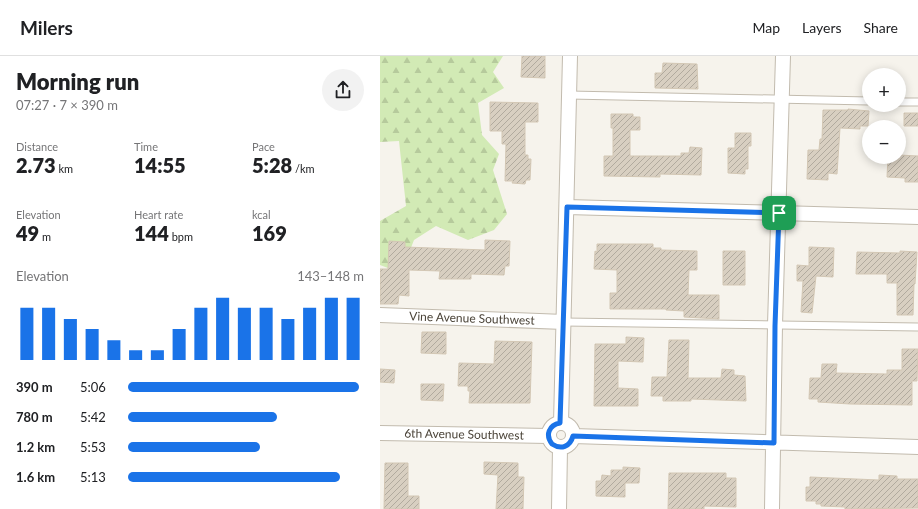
<!DOCTYPE html>
<meta charset="utf-8">
<style>
body{margin:0;font-family:Lato,sans-serif;background:#f2f2f2;color:#202124;height:100vh;display:flex;flex-direction:column;font-size:15px;white-space:nowrap}
*{box-sizing:border-box;margin:0}
p{font-size:13px;color:#757577}
.icon{flex:none;width:22px;height:22px;fill:none;stroke:currentColor;stroke-width:2;stroke-linecap:round;stroke-linejoin:round}
.map{position:relative;flex:1;overflow:hidden}
.side{display:flex;flex-direction:column;background:#fff;width:380px}
.side>*{flex:none}
.buttons{position:absolute;left:482px;top:12px;display:grid;gap:8px}
.buttons a{display:grid;place-items:center;width:44px;height:44px;border-radius:50%;background:#fff;box-shadow:0 2px 10px #0003;font-size:20px}
.pin{position:absolute;display:grid;place-items:center;width:34px;height:34px;color:#fff;margin:-17px;border-radius:8px;box-shadow:0 2px 6px #0006}
.round{display:grid;place-items:center;flex:none;width:42px;height:42px;border-radius:21px;background:#f2f2f2}
.overview{display:flex;align-items:center;justify-content:space-between;height:68px;padding:0 16px}
h1{font-size:22px;font-weight:800;line-height:30px}
.metrics{display:grid;grid-template-columns:repeat(3,1fr);gap:6px;height:68px;padding:4px 16px}
.metrics div{display:grid;align-content:center}
.metrics b{font-size:20px;font-weight:800}
.metrics small{font-size:11px;font-weight:400}
.metrics p{font-size:11px}
.chart{height:112px;padding:8px 16px}
.chart p{display:flex;justify-content:space-between}
.chart svg{width:100%;height:72px;margin-top:4px;stroke:#1a73e8;stroke-width:6}
ul{padding:0 16px;list-style:none;font-size:13px}
li{display:grid;grid-template-columns:64px 48px 1fr;align-items:center;height:30px}
li i{height:10px;border-radius:5px;background:#1a73e8}
header{display:flex;align-items:center;gap:24px;box-sizing:border-box;height:56px;padding:0 20px;background:#fff;border-bottom:1px solid #e0e0e0}
header strong{font-size:19px}
nav{display:flex;gap:22px;margin-inline-start:auto;font-size:14px}
main{display:flex;flex:1;min-height:0}
.map>svg:first-child{display:block}
.forest{fill:url(#forest-firs)}
.building{fill:url(#building-hatch);stroke:#d3c7b4}
.lines{fill:none;stroke-linecap:round;stroke-linejoin:round}
.service-casing{stroke:#c2bbae;stroke-width:9}
.minor-casing{stroke:#c2bbae;stroke-width:16}
.service{stroke:#fff;stroke-width:7}
.minor{stroke:#fff;stroke-width:14}
.route-casing{stroke:#fff;stroke-width:8}
.route{stroke:#1a73e8;stroke-width:5}
.labels{text-anchor:middle;dominant-baseline:central;stroke-width:3;stroke-linejoin:round;paint-order:stroke}
.street-label{font-size:12px;fill:#4b4439;stroke:#fff}
</style>
<header>
<strong>Milers</strong>
<nav><a>Map</a><a>Layers</a><a>Share</a></nav>
</header>
<main>
<section class="side">
<div class="overview"><div><h1>Morning run</h1><p>07:27 · 7 × 390 m</p></div><a class="round"><svg class="icon" aria-label="share" viewBox="0 0 24 24"><path d="M12 15V3M7 8l5-5 5 5M5 13v7h14v-7"/></svg></a></div>
<div class="metrics">
<div><p>Distance</p><b>2.73<small> km</small></b></div>
<div><p>Time</p><b>14:55</b></div>
<div><p>Pace</p><b>5:28<small> /km</small></b></div>
</div>
<div class="metrics">
<div><p>Elevation</p><b>49<small> m</small></b></div>
<div><p>Heart rate</p><b>144<small> bpm</small></b></div>
<div><p>kcal</p><b>169</b></div>
</div>
<div class="chart"><p><span>Elevation</span>143–148 m</p>
<svg viewBox="0 0 160 44" preserveAspectRatio="none"><path d="M5 44V12M15 44V12M25 44V19M35 44V25M45 44V32M55 44V38M65 44V38M75 44V25M85 44V12M95 44V6M105 44V12M115 44V12M125 44V19M135 44V12M145 44V6M155 44V6"/></svg>
</div>
<ul>
<li><b>390 m</b>5:06<i style="width:98%"></i></li>
<li><b>780 m</b>5:42<i style="width:63%"></i></li>
<li><b>1.2 km</b>5:53<i style="width:56%"></i></li>
<li><b>1.6 km</b>5:13<i style="width:90%"></i></li>
</ul>
</section>
<div class="map">
<svg width="538" height="453" viewBox="0 0 538 453">
<defs>
<pattern id="forest-firs" width="22" height="20" patternUnits="userSpaceOnUse"><rect width="22" height="20" fill="#d2eab5"/><path d="M5 1l3.5 6h-7zM16 11l3.5 6h-7z" fill="#b6ca9c"/></pattern>
<pattern id="building-hatch" width="6" height="6" patternUnits="userSpaceOnUse"><rect width="6" height="6" fill="#d8cfc1"/><path d="M-1 1l2-2M0 6l6-6M5 7l2-2" fill="none" stroke="#b1aa9e"/></pattern>
</defs>
<rect width="100%" height="100%" fill="#f6f3ec"/>
<path class="forest" d="M0 0H123L113 16 124 32 98 47 102 79 119 98 113 114 127 158 114 174 88 184 56 170 34 184 21 217 0 209V165L26 150 19 85 0 86Z"/>
<path class="building" d="M142 0H165V22L141 21Z
M283 7 317 8 318 33 275 32V17H282Z
M110 46 158 47V66H145V99H148V103H151L150 124H146L145 128 132 127 133 125H125L126 88H122V75H110Z
M468 53 489 55 488 70H480V73L460 72 457 118 448 117V124L427 123 428 94H439L440 83H442L443 54H468Z
M524 57H538V70H524Z
M231 58H253V61H260V74H250V100H301V97H309L310 91 322 92 321 119 280 118V121L224 120V100H233V72H231Z
M355 77H371V90H368V113H365V118L348 117V92H355Z
M519 99 538 100V126H525V122L507 121 508 101H519Z
M105 184 130 185 129 210H125L124 219 91 218V223H59L60 215 29 214V240L19 239 18 248H0V213H8L9 185 25 186V191L105 194Z
M217 188H273V192H281V194L317 195V214H309L308 239H339V263L304 261V255L286 254V253H230V237H237V214L214 213 215 195 217 196Z
M429 191 454 192 453 221 436 220 432 257 421 256 423 225H417V209L429 210Z
M343 195H365V229H343Z
M520 195 537 196 535 228H534L533 259H517V227H507V218H476L477 196 520 197Z
M42 276H66V298L41 297Z
M246 281 264 282 263 306 238 305V332L258 333V350H214L215 288H246Z
M289 284H309L308 322H341L342 313 354 314V319L365 320 366 345 311 343V345H283V340H271L272 321H287Z
M115 285 152 286 150 347H89L90 335H88V330H78L79 307 114 308Z
M522 293H538L537 325H532V349L470 348 438 346V343H429L430 322H441L442 308H457L456 317 507 318V314H522Z
M0 313 15 314 14 327 0 326Z
M41 328H64L63 345 41 344Z
M104 406 138 407V421H144L143 453H116L118 419 104 418Z
M5 407H28V440H39V453H4Z
M243 411 260 412 259 427H245V441L216 440V425H221L222 419 231 420V414H243Z
M289 417H346V422H356V451L324 450V453H288Z
M499 419 517 420V423H538V452L465 453V451L441 450V448H436V445H426V431H430V421L499 424Z"/>
<g class="lines">
<g class="service-casing">
<path id="service" d="M189 39 489 45
M519 46H538
M184 266 538 271"/>
</g>
<g class="minor-casing">
<path id="minor" d="M187 151 538 161
M0 259 184 266
M169 379a12 12 0 1 1 24 0a12 12 0 1 1-24 0Z
M181 367 190 0
M0 377 168 380
M193 380 538 391
M179 453 180 392
M392 453 395 269 403 0"/>
</g>
<use href="#service" class="service"/>
<use href="#minor" class="minor"/>
</g>
<g class="lines">
<g class="route-casing">
<path id="route" d="M187 151 399 157 395 270 394 387 193 380C190 391 181 394 172 388 165 379 169 369 180 367Z"/>
</g>
<use href="#route" class="route"/>
</g>
<g class="labels">
<g class="street-label">
<text transform="translate(92 262) rotate(2)">Vine Avenue Southwest</text>
<text transform="translate(84 378) rotate(1)">6th Avenue Southwest</text>
</g>
</g>
</svg>
<div class="buttons">
<a>+</a>
<a>−</a>
</div>
<div class="pin" style="left:399px;top:157px;background:#1e9e55"><svg class="icon" aria-label="arrive" viewBox="0 0 24 24"><path d="M6 21V4h12l-3 4 3 4H6"/></svg></div>
</div>
</main>
